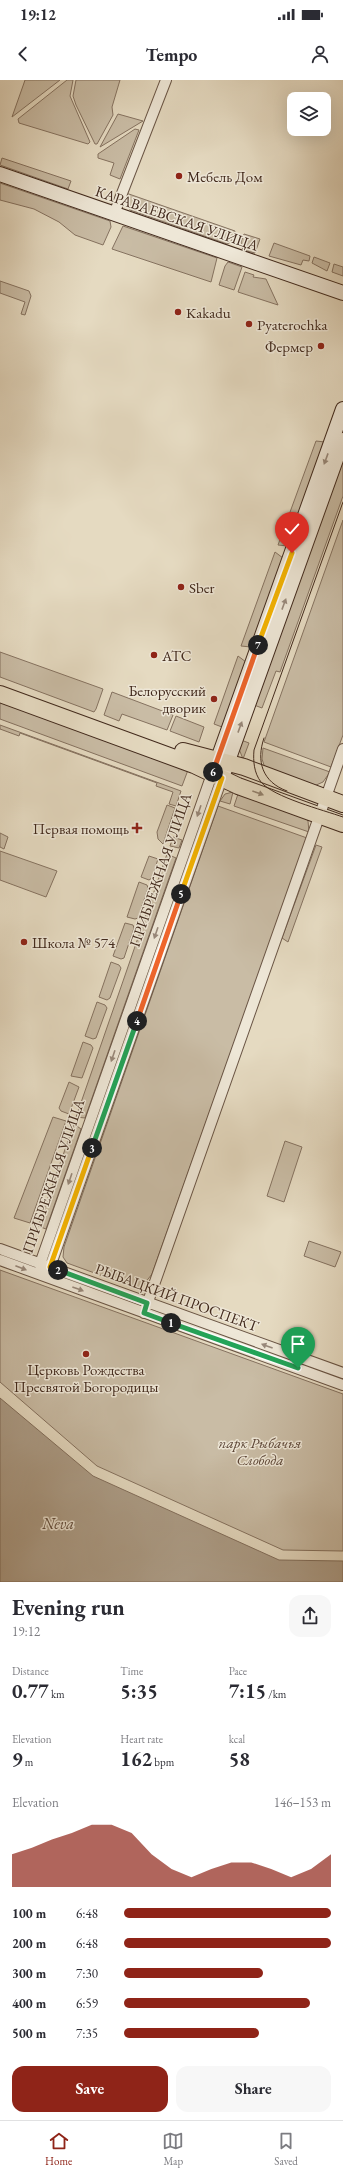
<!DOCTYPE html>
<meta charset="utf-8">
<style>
body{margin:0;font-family:"EB Garamond",serif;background:#f7f7f7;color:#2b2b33;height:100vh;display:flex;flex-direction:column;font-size:15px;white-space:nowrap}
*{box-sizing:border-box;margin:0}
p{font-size:13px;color:#7c7c81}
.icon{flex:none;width:22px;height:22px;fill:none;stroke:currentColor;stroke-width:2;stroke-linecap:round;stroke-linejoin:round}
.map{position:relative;height:1502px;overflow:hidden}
.details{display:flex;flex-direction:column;background:#fff;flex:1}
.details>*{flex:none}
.fabs{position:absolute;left:287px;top:12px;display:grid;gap:8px}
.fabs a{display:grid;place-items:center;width:44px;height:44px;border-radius:8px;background:#fff;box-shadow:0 4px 16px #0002;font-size:20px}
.pin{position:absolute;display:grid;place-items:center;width:34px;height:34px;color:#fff;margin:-41px -17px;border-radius:50% 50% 50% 0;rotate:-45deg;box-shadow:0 0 4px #0007}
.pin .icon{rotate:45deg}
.km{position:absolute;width:20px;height:20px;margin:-10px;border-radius:50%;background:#222;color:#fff;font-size:11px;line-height:20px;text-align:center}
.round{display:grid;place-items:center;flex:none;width:42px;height:42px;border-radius:12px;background:#f7f7f7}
.head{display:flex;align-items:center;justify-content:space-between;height:68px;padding:0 12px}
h1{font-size:22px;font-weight:700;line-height:30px}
.figures{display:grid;grid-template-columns:repeat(3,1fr);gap:6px;height:68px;padding:4px 12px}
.figures div{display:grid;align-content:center}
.figures b{font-size:20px;font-weight:700}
.figures small{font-size:11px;font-weight:400}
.figures p{font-size:11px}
.chart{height:112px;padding:8px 12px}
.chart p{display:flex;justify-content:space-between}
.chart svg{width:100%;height:72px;margin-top:4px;fill:#8f2418;opacity:.7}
.cta{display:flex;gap:8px;margin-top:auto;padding:8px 12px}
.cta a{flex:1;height:46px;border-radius:12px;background:#8f2418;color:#fff;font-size:16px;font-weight:700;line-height:46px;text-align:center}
.cta a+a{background:#f7f7f7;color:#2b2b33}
ul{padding:0 12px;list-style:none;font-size:13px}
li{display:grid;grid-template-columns:64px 48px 1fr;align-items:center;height:30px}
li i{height:10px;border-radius:5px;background:#8f2418}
.status{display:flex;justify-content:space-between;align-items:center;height:28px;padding:0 20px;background:#fff;direction:ltr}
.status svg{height:11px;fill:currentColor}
header{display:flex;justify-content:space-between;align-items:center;height:52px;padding:0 12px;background:#fff;font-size:18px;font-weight:700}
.menu{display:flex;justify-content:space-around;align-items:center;height:56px;border-top:1px solid #e1e1e2;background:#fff;font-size:11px;color:#7c7c81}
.menu a{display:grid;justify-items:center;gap:2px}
.menu .selected{color:#8f2418}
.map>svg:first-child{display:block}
.green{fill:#c9bca5;stroke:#857260}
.water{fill:#ad9e89;stroke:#826f5d}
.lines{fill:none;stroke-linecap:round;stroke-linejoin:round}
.street-casing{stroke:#6a5545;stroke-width:12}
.secondary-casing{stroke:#41291c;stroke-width:16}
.primary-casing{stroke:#41291c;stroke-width:18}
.street{stroke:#eee7d7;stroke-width:10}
.secondary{stroke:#eee7d7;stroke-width:14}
.primary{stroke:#e5dac1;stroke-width:16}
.tram{stroke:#41291c;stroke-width:1}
.oneway{fill:#98887a}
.oneway2{fill:#93826e}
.split-1-casing{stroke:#fff;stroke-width:8}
.split-2-casing{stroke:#fff;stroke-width:8}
.split-3-casing{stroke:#fff;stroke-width:8}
.split-4-casing{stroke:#fff;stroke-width:8}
.split-5-casing{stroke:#fff;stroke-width:8}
.split-6-casing{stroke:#fff;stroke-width:8}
.split-7-casing{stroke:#fff;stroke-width:8}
.split-8-casing{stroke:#fff;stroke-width:8}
.split-1{stroke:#22a559;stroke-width:5}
.split-2{stroke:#22a559;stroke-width:5}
.split-3{stroke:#f5b400;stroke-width:5}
.split-4{stroke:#22a559;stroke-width:5}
.split-5{stroke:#f0652b;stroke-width:5}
.split-6{stroke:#f5b400;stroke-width:5}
.split-7{stroke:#f0652b;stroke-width:5}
.split-8{stroke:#f5b400;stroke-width:5}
.poi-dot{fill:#8f2418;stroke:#eee7d7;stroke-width:1.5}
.labels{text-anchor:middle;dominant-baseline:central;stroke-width:3;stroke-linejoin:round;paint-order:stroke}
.poi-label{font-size:15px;fill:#41291c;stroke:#eee7d7;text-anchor:start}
.street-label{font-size:15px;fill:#41291c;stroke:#eee7d7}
.park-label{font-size:15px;font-style:italic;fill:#5c4637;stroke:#eee7d7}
.water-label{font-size:16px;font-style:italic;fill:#614c3d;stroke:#eee7d7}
</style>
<div class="status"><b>19:12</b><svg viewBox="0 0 49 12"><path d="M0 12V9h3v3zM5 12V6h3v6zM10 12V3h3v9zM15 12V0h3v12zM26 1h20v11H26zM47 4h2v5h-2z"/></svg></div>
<header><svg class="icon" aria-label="back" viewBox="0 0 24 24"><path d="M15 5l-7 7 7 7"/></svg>Tempo<svg class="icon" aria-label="person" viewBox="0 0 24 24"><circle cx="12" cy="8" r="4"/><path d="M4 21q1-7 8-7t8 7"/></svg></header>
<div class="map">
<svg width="343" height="1502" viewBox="0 0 343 1502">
<rect width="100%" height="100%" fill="#e5dac1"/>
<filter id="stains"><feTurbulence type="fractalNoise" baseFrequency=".005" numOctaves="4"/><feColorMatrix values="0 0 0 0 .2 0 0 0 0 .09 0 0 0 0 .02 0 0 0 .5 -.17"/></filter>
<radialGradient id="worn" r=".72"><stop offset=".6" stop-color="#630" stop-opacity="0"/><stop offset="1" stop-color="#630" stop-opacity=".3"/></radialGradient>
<path class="green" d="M25 0H60L12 37 24 3Z
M67 0H73L70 16 90 62 88 64 19 43 18 39Z
M76 0H120L112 27 113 35 97 64H95L76 25 73 16Z
M118 34 143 41 100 67Z
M135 49 139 50 120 99 110 95 114 83 98 78V74Z
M2 78 71 101 68 109 0 85Z
M0 103 110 141 111 147 103 165 75 155 59 142 34 129 0 120Z
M126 113 235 151 231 162 227 164 130 130 126 121Z
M123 146 217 178 211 202 112 169Z
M244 154 260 159 255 173 243 170 241 162Z
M274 163 310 176 309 181 303 180 301 185 269 176Z
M314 177 330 183 327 191 312 183Z
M228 182 242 187 234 210 219 205 225 186Z
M334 184 343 187V196L332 192Z
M245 192 254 195 253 197 266 199 278 225 238 212Z
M0 201 29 211 31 216 25 235 21 234 25 222 0 213Z
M316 361 325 362 288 466 278 465Z
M343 377V416L280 592 276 591 262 628 254 625Z
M343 440V655L331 687 264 662Z
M275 472 283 478 251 567 241 566Z
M0 572 103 609 96 629 94 632 0 597Z
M238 576 246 582 222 647 214 644Z
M112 612 173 635 167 650 122 634 119 641 104 635Z
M0 621 188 690 182 706 0 639Z
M176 636 204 647 199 662 170 651Z
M0 645 181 711 176 726 169 724 173 712 156 706 157 703 20 653 19 656 0 649Z
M241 660 249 663 243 679 239 669Z
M263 668 330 692 323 702 314 706 265 688 262 679Z
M233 712 230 724 220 721 225 714Z
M238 714 304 737 308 741 309 752 234 726Z
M167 725 175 728 163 764 158 759 157 752Z
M218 726 307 758 152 1194 141 1208H136L67 1183 63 1177 64 1167Z
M0 753 8 757 4 769 0 767Z
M173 757 182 760 179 768 170 766Z
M316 765 322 767 288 862 282 858Z
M0 771 57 791 46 817 0 800Z
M167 774 176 778 85 1038 76 1037Z
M149 776 158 779 152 798 149 800 141 797Z
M139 802 147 805 148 808 138 838 135 839 127 837Z
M125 843 133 845 134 848 124 878 121 879 113 876Z
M111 882 119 885 121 888 110 918 107 920 99 917Z
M97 922 105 925 107 928 96 958 93 959 85 956Z
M83 962 91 965 93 968 82 998 71 996Z
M69 1002 79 1007 69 1034 61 1031 59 1028Z
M53 1037 66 1041 30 1143 14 1138Z
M74 1044 81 1049 46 1149 38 1146Z
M285 1061 302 1067 284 1122 267 1116Z
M309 1161 341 1172 335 1187 304 1176Z
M0 1190 343 1314V1471L283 1470 97 1386 0 1302Z"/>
<path class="water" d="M0 1318 93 1396 279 1480 343 1481V1502H0Z"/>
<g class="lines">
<g class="street-casing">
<path id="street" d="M114 134 166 0
M0 1169 343 1293
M0 1180 343 1305
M42 1195 40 1184 212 694
M42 1195 50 1187 222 698
M144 1233 343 669"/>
</g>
<g class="secondary-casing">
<path id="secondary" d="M0 94 343 213
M214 690 343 329
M224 692 343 360"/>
</g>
<g class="primary-casing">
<path id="primary" d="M0 614 194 685 238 706 343 744
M183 671 244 687 343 724"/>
</g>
<use href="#street" class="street"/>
<use href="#secondary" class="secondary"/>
<use href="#primary" class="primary"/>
<path class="tram" d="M343 422 254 670C253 681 254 693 261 702 273 717 323 730 343 737
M264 658C256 681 262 702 287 711"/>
</g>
<defs><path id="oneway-solid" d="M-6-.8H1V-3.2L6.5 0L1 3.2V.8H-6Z"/></defs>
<g class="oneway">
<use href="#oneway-solid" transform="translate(326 379) rotate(110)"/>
<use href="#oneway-solid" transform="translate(284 524) rotate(-70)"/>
<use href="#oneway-solid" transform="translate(240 647) rotate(-70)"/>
<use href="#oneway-solid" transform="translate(199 731) rotate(109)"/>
<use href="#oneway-solid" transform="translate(156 853) rotate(109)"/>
<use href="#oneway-solid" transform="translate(113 976) rotate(109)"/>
<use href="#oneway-solid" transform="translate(70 1099) rotate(109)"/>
<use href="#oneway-solid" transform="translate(21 1188) rotate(21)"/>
<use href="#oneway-solid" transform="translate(78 1209) rotate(20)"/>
<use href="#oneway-solid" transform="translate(267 1266) rotate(-160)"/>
</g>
<use class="oneway2" href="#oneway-solid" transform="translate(258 713) rotate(20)"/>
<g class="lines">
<g class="split-1-casing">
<path id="split-1" d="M171 1243 298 1288"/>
</g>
<g class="split-2-casing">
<path id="split-2" d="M58 1190 147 1223 144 1233 171 1243"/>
</g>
<g class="split-3-casing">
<path id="split-3" d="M58 1190 50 1187 92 1068"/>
</g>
<g class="split-4-casing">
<path id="split-4" d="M92 1068 137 941"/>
</g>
<g class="split-5-casing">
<path id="split-5" d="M137 941 181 814"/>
</g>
<g class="split-6-casing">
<path id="split-6" d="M181 814 222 698 212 694 213 692"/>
</g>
<g class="split-7-casing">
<path id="split-7" d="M213 692 258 565"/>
</g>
<g class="split-8-casing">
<path id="split-8" d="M258 565 292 473"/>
</g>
<use href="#split-1" class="split-1"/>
<use href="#split-2" class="split-2"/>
<use href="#split-3" class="split-3"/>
<use href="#split-4" class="split-4"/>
<use href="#split-5" class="split-5"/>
<use href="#split-6" class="split-6"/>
<use href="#split-7" class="split-7"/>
<use href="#split-8" class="split-8"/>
</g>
<g class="poi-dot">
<circle cx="179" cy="96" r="4"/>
<circle cx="178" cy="232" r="4"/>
<circle cx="249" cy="244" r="4"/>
<circle cx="321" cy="266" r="4"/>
<circle cx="181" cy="507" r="4"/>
<circle cx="154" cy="575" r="4"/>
<circle cx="214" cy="619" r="4"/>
<path d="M135 742h4v4h4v4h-4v4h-4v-4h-4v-4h4z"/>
<circle cx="24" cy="862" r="4"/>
<circle cx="86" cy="1274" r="4"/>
</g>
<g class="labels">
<g class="poi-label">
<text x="187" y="96">Мебель Дом</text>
<text x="186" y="232">Kakadu</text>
<text x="257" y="244">Pyaterochka</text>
<text x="313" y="266" text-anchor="end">Фермер</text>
<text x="189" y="507">Sber</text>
<text x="162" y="575">АТС</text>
<text x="206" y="610" text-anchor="end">Белорусский<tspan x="206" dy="17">дворик</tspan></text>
<text x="129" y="748" text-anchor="end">Первая помощь</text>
<text x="32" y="862">Школа № 574</text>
<text x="86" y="1289" text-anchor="middle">Церковь Рождества<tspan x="86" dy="17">Пресвятой Богородицы</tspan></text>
</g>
<g class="street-label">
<text transform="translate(177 138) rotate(19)">КАРАВАЕВСКАЯ УЛИЦА</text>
<text transform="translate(160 790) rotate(-71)">ПРИБРЕЖНАЯ УЛИЦА</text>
<text transform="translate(53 1096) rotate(-71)">ПРИБРЕЖНАЯ УЛИЦА</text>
<text transform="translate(177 1217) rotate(20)">РЫБАЦКИЙ ПРОСПЕКТ</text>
</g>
<g class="park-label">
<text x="260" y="1362">парк Рыбачья<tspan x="260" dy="17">Слобода</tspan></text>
</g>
<g class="water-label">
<text x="58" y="1443">Neva</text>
</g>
</g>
<rect width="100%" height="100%" filter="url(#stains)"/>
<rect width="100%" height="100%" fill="url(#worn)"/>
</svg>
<div class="fabs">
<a><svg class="icon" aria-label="layers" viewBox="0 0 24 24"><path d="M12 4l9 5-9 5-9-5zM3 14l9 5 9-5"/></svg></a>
</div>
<div class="pin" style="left:298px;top:1288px;background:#1e9e55"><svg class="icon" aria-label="arrive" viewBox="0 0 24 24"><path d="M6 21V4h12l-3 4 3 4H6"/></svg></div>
<div class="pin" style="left:292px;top:473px;background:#d93025"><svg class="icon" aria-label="check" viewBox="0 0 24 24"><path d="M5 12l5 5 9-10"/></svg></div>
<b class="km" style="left:171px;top:1243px">1</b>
<b class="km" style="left:58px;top:1190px">2</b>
<b class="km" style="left:92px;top:1068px">3</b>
<b class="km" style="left:137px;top:941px">4</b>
<b class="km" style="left:181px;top:814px">5</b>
<b class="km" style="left:213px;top:692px">6</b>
<b class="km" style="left:258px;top:565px">7</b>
</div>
<section class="details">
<div class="head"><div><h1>Evening run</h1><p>19:12</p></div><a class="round"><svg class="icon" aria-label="share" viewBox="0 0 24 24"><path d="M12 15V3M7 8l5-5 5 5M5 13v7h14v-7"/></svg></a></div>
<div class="figures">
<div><p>Distance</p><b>0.77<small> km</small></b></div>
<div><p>Time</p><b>5:35</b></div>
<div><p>Pace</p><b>7:15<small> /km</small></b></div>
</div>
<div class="figures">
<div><p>Elevation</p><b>9<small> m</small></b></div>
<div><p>Heart rate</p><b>162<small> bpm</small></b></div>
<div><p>kcal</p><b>58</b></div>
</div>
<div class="chart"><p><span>Elevation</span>146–153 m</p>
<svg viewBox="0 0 160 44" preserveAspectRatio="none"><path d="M0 44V24L10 20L20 15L30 11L40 6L50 6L60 11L70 24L80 33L90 38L100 33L110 29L120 29L130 33L140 38L150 33L160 24V44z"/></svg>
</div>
<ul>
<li><b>100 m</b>6:48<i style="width:100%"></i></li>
<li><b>200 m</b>6:48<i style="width:100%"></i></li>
<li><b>300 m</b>7:30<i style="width:67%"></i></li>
<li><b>400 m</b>6:59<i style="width:90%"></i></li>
<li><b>500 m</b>7:35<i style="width:65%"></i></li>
</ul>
<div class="cta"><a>Save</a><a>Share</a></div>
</section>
<nav class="menu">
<a class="selected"><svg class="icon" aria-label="home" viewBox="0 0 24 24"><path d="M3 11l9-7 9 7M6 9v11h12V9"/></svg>Home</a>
<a><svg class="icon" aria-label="map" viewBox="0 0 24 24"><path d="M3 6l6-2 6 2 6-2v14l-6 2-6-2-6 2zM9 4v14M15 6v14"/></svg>Map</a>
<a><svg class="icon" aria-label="saved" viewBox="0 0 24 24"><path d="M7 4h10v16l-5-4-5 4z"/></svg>Saved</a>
</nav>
